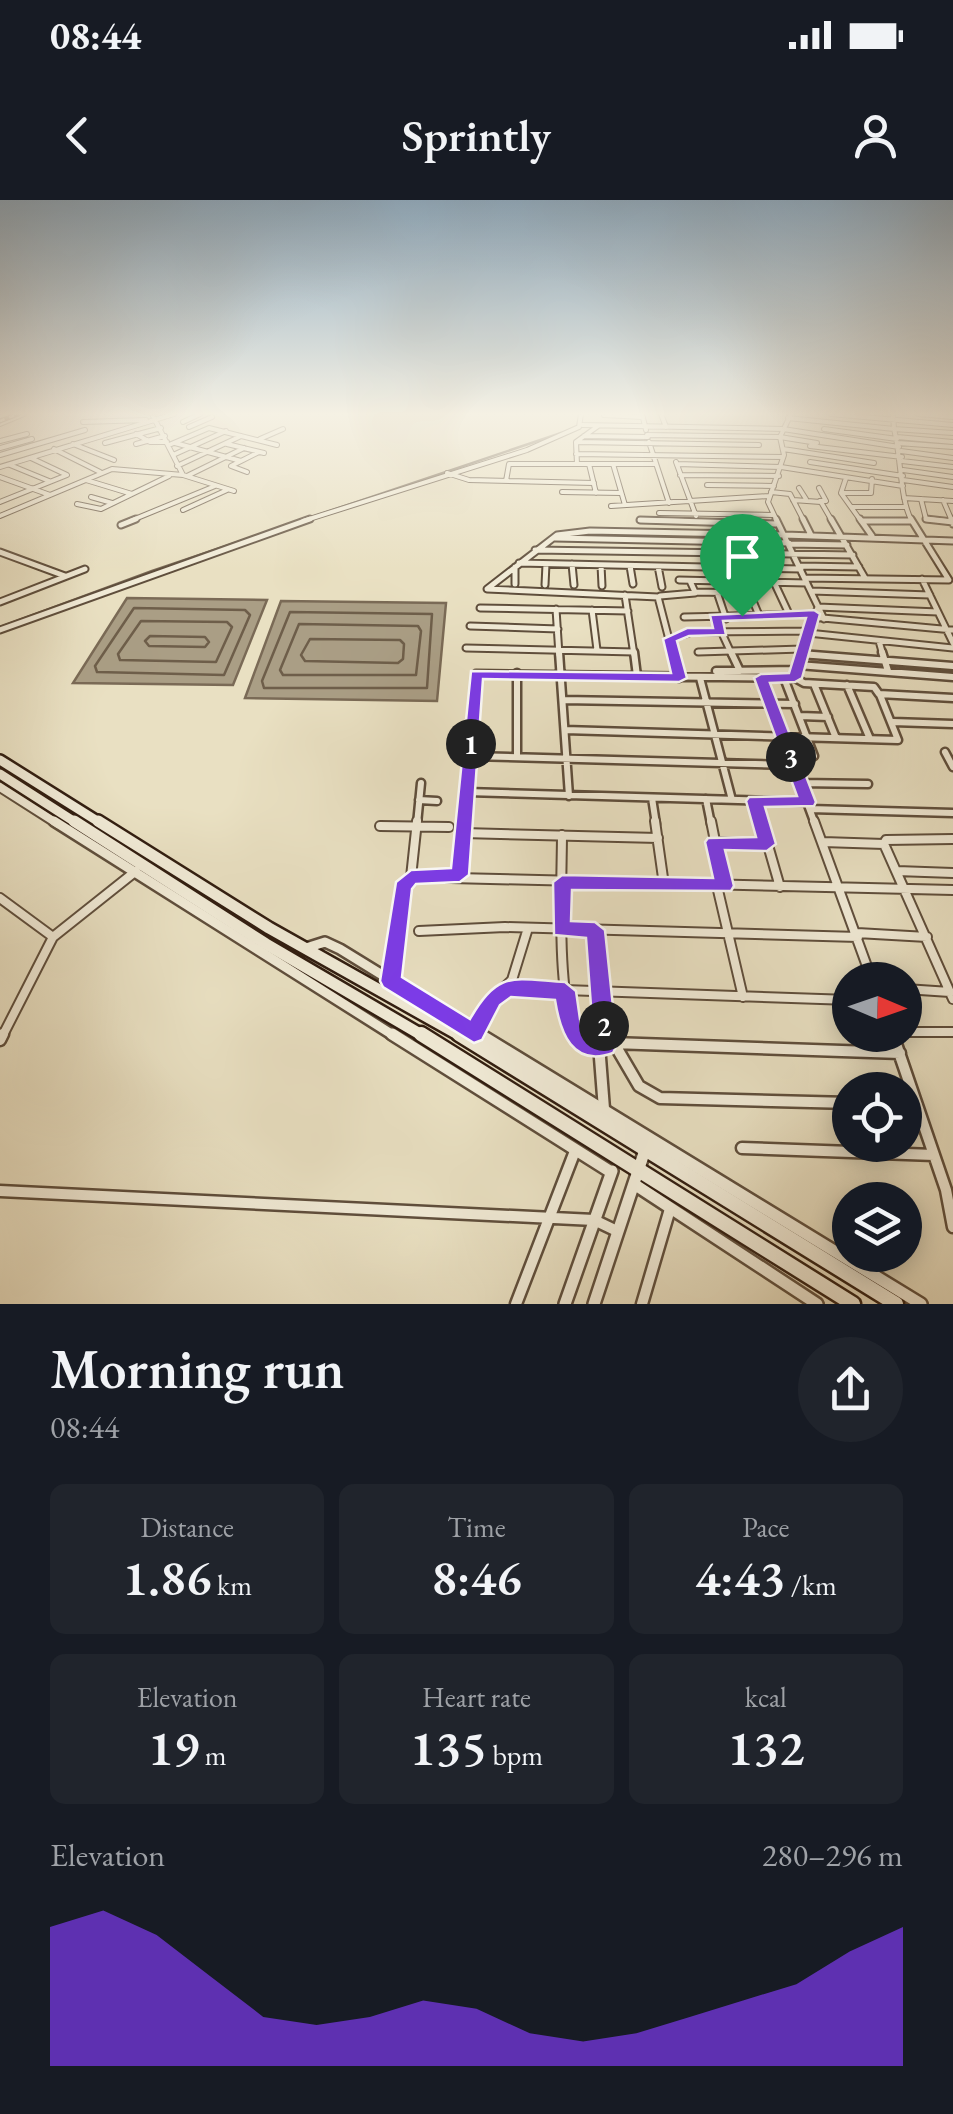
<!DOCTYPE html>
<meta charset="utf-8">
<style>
body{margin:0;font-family:"EB Garamond",serif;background:#20242c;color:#f1f3f6;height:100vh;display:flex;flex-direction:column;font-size:38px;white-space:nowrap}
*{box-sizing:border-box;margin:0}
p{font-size:32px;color:#9ea1a6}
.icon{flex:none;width:55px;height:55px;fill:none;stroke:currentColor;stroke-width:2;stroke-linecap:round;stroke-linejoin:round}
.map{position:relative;height:1104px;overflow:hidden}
.sheet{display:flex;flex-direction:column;background:#171b24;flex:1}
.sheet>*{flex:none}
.needle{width:65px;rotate:92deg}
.controls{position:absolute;left:832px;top:762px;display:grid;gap:20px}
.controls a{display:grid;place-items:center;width:90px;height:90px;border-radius:50%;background:#171b24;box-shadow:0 5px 25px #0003;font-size:50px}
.pin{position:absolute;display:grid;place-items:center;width:85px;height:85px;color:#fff;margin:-102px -42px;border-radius:50% 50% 50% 0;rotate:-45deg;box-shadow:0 0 10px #0007}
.pin .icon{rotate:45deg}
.km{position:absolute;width:50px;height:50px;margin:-25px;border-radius:50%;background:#222;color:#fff;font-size:28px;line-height:50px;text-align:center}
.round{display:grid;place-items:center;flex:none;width:105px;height:105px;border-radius:52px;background:#20242c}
.headline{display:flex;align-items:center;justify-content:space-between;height:170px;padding:0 50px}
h1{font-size:55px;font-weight:600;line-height:75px}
.figures{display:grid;grid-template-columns:repeat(3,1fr);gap:15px;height:170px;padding:10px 50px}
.figures div{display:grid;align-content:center;border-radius:15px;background:#20242c;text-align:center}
.figures b{font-size:50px;font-weight:600}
.figures small{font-size:28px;font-weight:400}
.figures p{font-size:28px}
.chart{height:280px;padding:20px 50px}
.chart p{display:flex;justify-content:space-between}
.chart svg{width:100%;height:180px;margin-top:10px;fill:#7c3aed;opacity:.7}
.status{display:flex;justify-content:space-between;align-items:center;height:70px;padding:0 50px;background:#171b24;direction:ltr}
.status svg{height:28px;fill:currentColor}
header{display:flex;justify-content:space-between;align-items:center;height:130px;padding:0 50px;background:#171b24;font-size:45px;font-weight:600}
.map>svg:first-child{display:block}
.water{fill:#aa9e85;stroke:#7a6a56;stroke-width:2.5}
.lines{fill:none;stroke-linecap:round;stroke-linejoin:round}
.shore{stroke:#6e5e4a;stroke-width:2.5}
.stream{stroke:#7a6a56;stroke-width:2.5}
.minor-far4-casing{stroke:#5f4e3c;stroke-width:6}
.minor-far3-casing{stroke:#5f4e3c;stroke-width:9}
.minor-far2-casing{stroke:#5f4e3c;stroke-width:11}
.minor-far1-casing{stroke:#5f4e3c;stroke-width:12}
.minor-casing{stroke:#5f4e3c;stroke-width:15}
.tertiary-far2-casing{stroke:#5f4e3c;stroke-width:12}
.tertiary-far1-casing{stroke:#5f4e3c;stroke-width:14}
.tertiary-casing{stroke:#5f4e3c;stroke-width:16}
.secondary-far2-casing{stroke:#311d10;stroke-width:14}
.secondary-far1-casing{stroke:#311d10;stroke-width:16}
.secondary-casing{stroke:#311d10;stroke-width:19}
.minor-far4{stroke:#f1ebd7;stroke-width:4}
.minor-far3{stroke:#f1ebd7;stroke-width:5}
.minor-far2{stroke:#f1ebd7;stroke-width:6}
.minor-far1{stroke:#f1ebd7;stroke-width:8}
.minor{stroke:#f1ebd7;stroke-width:10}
.tertiary-far2{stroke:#f1ebd7;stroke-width:8}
.tertiary-far1{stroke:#f1ebd7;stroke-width:9}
.tertiary{stroke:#f1ebd7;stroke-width:11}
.secondary-far2{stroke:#f1ebd7;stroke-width:9}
.secondary-far1{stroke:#f1ebd7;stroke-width:11}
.secondary{stroke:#f1ebd7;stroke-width:14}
.rail-casing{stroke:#311d10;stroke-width:5}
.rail{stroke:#f1ebd7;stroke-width:2.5;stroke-dasharray:5;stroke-linecap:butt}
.route{fill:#7c3aed;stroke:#fff;stroke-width:2.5;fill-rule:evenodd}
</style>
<div class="status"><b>08:44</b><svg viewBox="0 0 49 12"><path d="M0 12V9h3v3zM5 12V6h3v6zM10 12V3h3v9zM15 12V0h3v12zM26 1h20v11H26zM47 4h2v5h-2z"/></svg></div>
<header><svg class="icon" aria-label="back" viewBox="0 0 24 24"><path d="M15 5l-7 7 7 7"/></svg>Sprintly<svg class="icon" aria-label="person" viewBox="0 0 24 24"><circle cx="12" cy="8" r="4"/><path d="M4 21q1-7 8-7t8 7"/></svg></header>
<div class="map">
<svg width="953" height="1104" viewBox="0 0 953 1104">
<rect width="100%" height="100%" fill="#e9e0c2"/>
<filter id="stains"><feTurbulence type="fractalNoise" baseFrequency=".002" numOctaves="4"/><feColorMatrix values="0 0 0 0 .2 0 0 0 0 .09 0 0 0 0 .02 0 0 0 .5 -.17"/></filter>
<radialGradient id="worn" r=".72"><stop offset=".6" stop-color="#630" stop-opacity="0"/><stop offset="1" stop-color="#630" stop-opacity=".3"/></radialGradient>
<path class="water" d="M127 398 267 400 233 485 73 483Z
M281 401 446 403 437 501 245 498Z"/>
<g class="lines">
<path class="shore" d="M134 408 245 410 250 415 224 475 97 472 95 466Z
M290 412 432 414 427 488H264L262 481Z
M141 421 227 422 232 427 216 462 120 460 118 454Z
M299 424 418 426 421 431 416 475H283L280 470Z
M150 436 205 437 209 442 205 447 149 446 145 441Z
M310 439 400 440 404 444 403 459 398 463 305 461 301 455Z"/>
<path class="stream" d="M0 427 152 371 561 233"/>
<g class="minor-far4-casing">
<path id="minor-far4" d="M152 214 183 275 234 291
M642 214 646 230
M661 214 666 227
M831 214 953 225
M918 214 953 217
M604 215 643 217
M788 218 894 229 893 214
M83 222 146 220
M183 222 200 214
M0 224 24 214
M582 225 783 229 899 247
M189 227 212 217
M824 229 897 239
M136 234 150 242H167
M647 235 780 237 817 243
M584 236 648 237
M897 237 953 242
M260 239 283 229
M0 241 27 234
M576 242 759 245
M649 242 669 303
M105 243 161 228
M175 243 241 261
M898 243 953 247
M73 244 114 260
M136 244 165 236
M227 244 264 253
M169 245 209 228 277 245
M810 246 902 257
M0 248 32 239
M54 249 100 272
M783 249 874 263
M901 251 953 258
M576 254 783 257
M0 255 85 230
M173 255 226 231
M902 261 953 267
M676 262 696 316
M810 262 903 276
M577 264 576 242 598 226
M589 264 596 293
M613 264 625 305
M677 264 781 267 903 286
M10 265 49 281
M177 266 241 236
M0 267 174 214
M903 270 953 277
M247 272 231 266 259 252
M447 273 469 280 594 283
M680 275 779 276
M187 276 244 248
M0 277 50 295
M846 278 841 293 861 321
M86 280 132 294
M903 280 953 287
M506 281 509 264H655
M707 285 774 286
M799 288 806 299
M819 288 826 301H820
M562 292 621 293
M771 292 790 294 804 321
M841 293H871L872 279
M91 297 112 303
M904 298 953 301
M921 299 926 319 947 321
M793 300 821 302 832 321
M943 300 952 321
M0 302 67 275 31 258
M77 304 101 309 169 276
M611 306 769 296
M852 307H904
M183 310 227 290
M659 313 773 315
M0 316 112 269 183 275
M640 320 685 321
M130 321 215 286
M303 321 527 250 579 227 581 214
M777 321 768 302 784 255 780 237 791 214
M863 321H910
M912 321C900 302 901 255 894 229L953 233"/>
</g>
<g class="minor-far3-casing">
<path id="minor-far3" d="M776 319 824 419
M803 319 811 335
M831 319 865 378
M860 319 872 336
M926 319 953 322
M951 319 953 324
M640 320 776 324
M863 321H910
M121 325 136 319
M785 335 953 341
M555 338 789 343
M789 344 847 345
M535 350 853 355
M0 352 65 376
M519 363 801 369
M572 364 574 385
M601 365 602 386
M630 366 633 384
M658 366 662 387
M800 366 859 367
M515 367V384
M805 378 949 380 911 319
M922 379 953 443
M679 380 807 383
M690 381 695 392 750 393
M745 382 758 413
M774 382 789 414
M545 385 546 364
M812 391 930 395
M717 392 726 419
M625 395 634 455
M660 396 695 393
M0 402 85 369
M480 408 628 411
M556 409 559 455
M592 410 597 450
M684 417 813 414
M812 417 953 430
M715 418 732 455
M470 426 558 429
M0 430 310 319
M808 433 953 448
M670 439 692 432 809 431
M879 441 883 455
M466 448 634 452
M698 452 802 449
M801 454 813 455
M673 455 658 397 487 389 557 335 590 331 785 335
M802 455 818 407 938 412"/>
</g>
<g class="minor-far2-casing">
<path id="minor-far2" d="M559 452 569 596
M634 452 637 476
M672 452 679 478
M731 452 740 471
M882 452 888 471
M801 454 953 466
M798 465 953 477
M716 471 797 470
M517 473V557
M700 478 732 600
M761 478 815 624
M784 478 814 556 791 558
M795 478 803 452
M814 484 836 538
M847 485 870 539
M563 500 795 504
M800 516 828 517
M893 522 953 524
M565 530 898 540 880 495
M945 552 953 567
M471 556 793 565
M800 583 868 584
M467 592 808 602
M652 598 656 624
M706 599 711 624
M419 600 437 601
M755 601 762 624
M810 609 953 613
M417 624 421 583
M464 624 476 474 795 478 804 483 874 487 879 494 953 498"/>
</g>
<g class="minor-far1-casing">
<path id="minor-far1" d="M464 621 463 633 658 638
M655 621 664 685
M711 621 724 686
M761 621 780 687
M814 621 872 780
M380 626 449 627
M562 635C562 673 555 813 579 837
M715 642 767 644
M823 642 884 644 886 640 953 639
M884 644 953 799
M897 671 953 673
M459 675 463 633
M411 677 953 690
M717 686 743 797
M0 698 53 737
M595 730 604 837
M419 731 505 727 858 737
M857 733 927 737
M391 780 403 687 411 677 417 621
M507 788 850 800
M905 789 950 792
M905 832H953
M474 833 493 798 512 780 528 728
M2 837 53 737 136 671"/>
</g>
<g class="minor-casing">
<path id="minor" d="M576 834 584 842 900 853
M604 834 605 845
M893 835 946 990 953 1027
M0 840 3 834
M599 845 604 909
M615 845 639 886 660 898 850 903
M905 905H917
M742 948 934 955
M0 991 594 1020 617 1031
M516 1104 575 951
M642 1104 670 1009"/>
</g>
<g class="tertiary-far2-casing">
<path id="tertiary-far2" d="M0 587 58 624"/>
</g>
<g class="tertiary-far1-casing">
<path id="tertiary-far1" d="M54 621 396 837
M306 748 325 742 340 749 483 837"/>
</g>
<g class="tertiary-casing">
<path id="tertiary" d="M392 834 611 972
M479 834 921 1104
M634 984 817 1104
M565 1104 612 971
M594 1104 645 950"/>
</g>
<g class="secondary-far2-casing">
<path id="secondary-far2" d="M0 560 102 624
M0 574 78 624"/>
</g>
<g class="secondary-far1-casing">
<path id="secondary-far1" d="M74 621 266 744 425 837
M98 621 269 728 463 837"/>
</g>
<g class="secondary-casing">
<path id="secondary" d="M421 834 853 1104
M459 834 896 1104"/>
</g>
<use href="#minor-far4" class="minor-far4"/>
<use href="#minor-far3" class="minor-far3"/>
<use href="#minor-far2" class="minor-far2"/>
<use href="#minor-far1" class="minor-far1"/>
<use href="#minor" class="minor"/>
<use href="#tertiary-far2" class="tertiary-far2"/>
<use href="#tertiary-far1" class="tertiary-far1"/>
<use href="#tertiary" class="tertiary"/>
<use href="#secondary-far2" class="secondary-far2"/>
<use href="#secondary-far1" class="secondary-far1"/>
<use href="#secondary" class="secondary"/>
<g class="rail-casing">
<path id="rail" d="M0 221 18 214"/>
</g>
<use href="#rail" class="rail"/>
</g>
<linearGradient id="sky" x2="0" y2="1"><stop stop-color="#8fabc0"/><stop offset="0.58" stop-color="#f5f1e4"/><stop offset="1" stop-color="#f5f1e4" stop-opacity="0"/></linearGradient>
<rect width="953" height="369" fill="url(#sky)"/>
<path class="route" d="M814 410 820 414 802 478 795 482 770 483 816 602 814 606 765 607 776 644 767 651 725 650 734 686 731 691 572 690 571 721 595 722 605 730 617 845 613 853C572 868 560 832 555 800L511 797 500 805 482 840 474 843 383 787 380 781 396 682 411 670 451 668 471 471 671 473 663 439 687 428H713L710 415ZM806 418 789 473 761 474 754 478 797 596 749 597 746 601 756 637 708 638 705 642 713 678 562 675 553 682 554 735 586 738 593 833 581 826 576 791 565 782C514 779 498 769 470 819L402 777 412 689 416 684 460 682 469 675 483 479 679 482 687 478 677 441 689 436 726 435 723 421Z"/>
<rect width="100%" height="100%" filter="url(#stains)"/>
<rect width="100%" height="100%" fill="url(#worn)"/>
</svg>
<div class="controls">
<a><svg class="needle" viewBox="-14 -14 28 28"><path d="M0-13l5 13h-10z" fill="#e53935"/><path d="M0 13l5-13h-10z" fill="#9ea1a6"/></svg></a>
<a><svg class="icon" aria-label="locate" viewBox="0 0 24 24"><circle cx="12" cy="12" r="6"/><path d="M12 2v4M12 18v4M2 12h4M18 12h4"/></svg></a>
<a><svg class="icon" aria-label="layers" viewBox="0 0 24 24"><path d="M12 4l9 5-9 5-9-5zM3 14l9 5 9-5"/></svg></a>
</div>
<div class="pin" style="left:742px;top:416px;background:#1e9e55"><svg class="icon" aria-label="arrive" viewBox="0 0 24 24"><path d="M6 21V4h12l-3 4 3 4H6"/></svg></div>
<b class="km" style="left:471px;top:544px">1</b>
<b class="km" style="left:604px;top:826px">2</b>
<b class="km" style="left:791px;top:557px">3</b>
</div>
<section class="sheet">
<div class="headline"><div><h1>Morning run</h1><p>08:44</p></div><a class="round"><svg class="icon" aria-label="share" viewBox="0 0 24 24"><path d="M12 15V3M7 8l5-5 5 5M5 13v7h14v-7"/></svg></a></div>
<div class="figures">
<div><p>Distance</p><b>1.86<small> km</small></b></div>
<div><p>Time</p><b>8:46</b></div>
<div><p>Pace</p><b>4:43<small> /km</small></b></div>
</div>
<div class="figures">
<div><p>Elevation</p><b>19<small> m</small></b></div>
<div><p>Heart rate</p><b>135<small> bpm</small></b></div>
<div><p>kcal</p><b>132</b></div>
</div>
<div class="chart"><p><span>Elevation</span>280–296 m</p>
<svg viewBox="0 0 160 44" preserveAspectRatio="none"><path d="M0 44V10L10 6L20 12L30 22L40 32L50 34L60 32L70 28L80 30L90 36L100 38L110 36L120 32L130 28L140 24L150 16L160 10V44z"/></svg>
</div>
</section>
